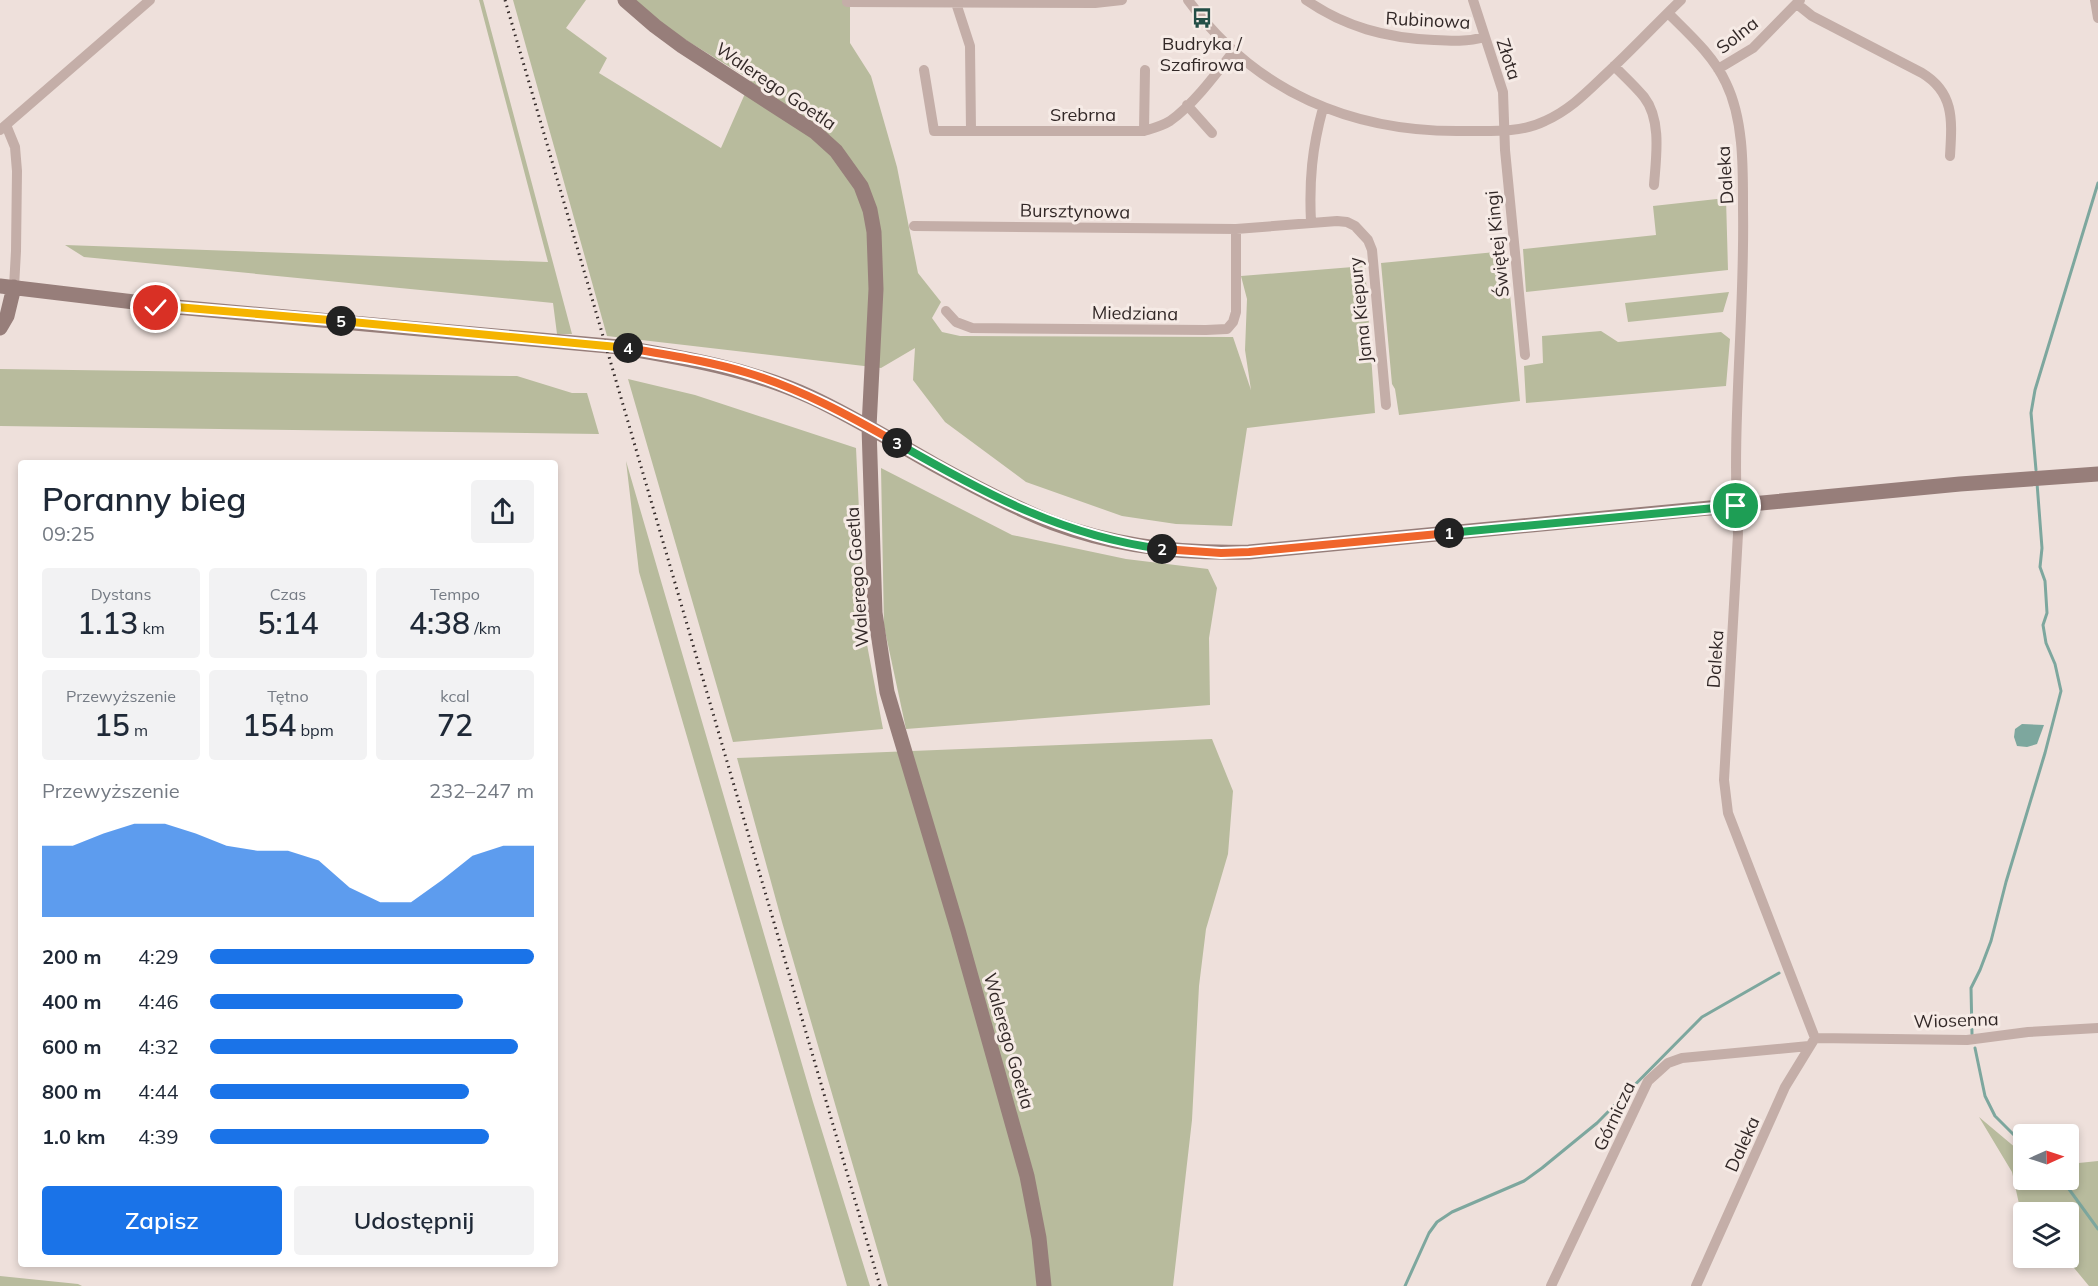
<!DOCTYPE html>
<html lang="pl">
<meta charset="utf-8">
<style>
body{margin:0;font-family:Mulish,sans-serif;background:#f2f2f3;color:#1f2937;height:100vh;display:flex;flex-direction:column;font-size:22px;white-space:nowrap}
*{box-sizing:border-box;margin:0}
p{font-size:20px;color:#747a83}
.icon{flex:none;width:33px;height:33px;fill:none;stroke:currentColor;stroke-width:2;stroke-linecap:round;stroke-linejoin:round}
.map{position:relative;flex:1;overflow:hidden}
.details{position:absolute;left:18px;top:460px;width:540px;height:807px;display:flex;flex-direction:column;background:#fff;border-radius:6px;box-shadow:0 3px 9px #0003}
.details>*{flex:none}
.needle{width:39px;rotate:87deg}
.buttons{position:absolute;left:2013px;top:1124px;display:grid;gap:12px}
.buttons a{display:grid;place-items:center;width:66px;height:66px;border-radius:6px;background:#fff;box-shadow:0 3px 9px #0003;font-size:30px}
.pin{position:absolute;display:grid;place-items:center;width:51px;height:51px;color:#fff;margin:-26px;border:3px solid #fff;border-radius:50%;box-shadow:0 2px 6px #0007}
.km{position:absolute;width:30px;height:30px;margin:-15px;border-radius:50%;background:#222;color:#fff;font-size:16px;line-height:30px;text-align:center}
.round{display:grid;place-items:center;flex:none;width:63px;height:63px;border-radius:6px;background:#f2f2f3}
.summary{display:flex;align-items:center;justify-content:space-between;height:102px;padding:0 24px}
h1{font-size:33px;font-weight:600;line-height:45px}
.figures{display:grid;grid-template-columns:repeat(3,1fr);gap:9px;height:102px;padding:6px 24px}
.figures div{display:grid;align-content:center;border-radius:6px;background:#f2f2f3;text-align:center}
.figures b{font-size:30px;font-weight:600}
.figures small{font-size:16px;font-weight:400}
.figures p{font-size:16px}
.chart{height:168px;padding:12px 24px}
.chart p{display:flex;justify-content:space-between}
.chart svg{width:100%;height:108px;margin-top:6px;fill:#1a73e8;opacity:.7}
.action{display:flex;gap:12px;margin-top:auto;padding:12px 24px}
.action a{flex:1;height:69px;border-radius:6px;background:#1a73e8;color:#fff;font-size:24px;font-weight:600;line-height:69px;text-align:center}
.action a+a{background:#f2f2f3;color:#1f2937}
ul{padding:0 24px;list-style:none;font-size:20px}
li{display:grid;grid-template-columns:96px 72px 1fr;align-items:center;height:45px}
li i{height:15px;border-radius:8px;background:#1a73e8}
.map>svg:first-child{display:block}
.green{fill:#b8bb9d}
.water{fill:#7da79e}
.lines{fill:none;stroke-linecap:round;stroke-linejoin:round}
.stream{stroke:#7da79e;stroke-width:3}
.street{stroke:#c4aea8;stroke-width:10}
.secondary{stroke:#977e7a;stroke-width:15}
.rail{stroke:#322827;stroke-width:3;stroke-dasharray:1.5 4.5;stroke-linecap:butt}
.split-1-casing{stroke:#fff;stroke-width:12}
.split-2-casing{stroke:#fff;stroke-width:12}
.split-3-casing{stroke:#fff;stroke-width:12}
.split-4-casing{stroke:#fff;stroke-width:12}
.split-5-casing{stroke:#fff;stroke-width:12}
.split-6-casing{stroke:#fff;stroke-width:12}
.split-1{stroke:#22a559;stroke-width:8}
.split-2{stroke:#f0652b;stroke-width:8}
.split-3{stroke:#22a559;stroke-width:8}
.split-4{stroke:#f0652b;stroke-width:8}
.split-5{stroke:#f5b400;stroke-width:8}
.split-6{stroke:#f5b400;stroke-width:8}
.labels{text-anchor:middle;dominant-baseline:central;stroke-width:6;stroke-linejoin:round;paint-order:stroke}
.street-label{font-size:18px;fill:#322827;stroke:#f6ebe6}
.poi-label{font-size:18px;fill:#322827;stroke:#f6ebe6}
</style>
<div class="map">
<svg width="2098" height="1286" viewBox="0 0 2098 1286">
<rect width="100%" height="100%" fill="#eee0db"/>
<path class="green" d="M479 0H483L572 334H557L553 303 84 257 65 245 548 262Z
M513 0H586L566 28 607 58 599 73 721 148 751 80 650 18 635 0H850V43L871 76 897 167 918 273 941 302 932 318 942 332 960 336 1233 337 1251 390 1245 350 1247 299 1241 276 1365 266 1375 413 1247 428 1232 526 1176 524 1122 516 1026 482 945 422 913 380 915 348 881 368 607 336Z
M1726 198 1728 270 1526 292 1523 249 1656 235 1653 206Z
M1506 251 1520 401 1399 415 1395 389 1392 384 1381 263Z
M1729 292 1723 312 1628 322 1625 303Z
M1601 331 1618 342 1721 332 1730 339 1726 386 1526 403 1524 366 1543 363 1542 336Z
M0 369 517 376 572 393H587L599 434 0 426Z
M628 379 695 395 856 448 865 634 883 729 733 742Z
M626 461 813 1102 870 1286H847L639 572Z
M881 468 1012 535 1126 559 1208 569 1217 588 1209 638 1210 705 906 729 884 626Z
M1212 739 1233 791 1228 854 1206 929 1199 986 1192 1120 1173 1286H888L782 922 737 758Z
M1979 1117 2023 1154 2024 1179H2068L2069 1164 2098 1161V1286H2089L2065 1257H2068V1212H2024L2023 1222 2012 1172Z
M0 1276 78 1284 82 1286H0Z"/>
<path class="water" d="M2022 724 2044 725 2037 744 2027 747 2017 746 2014 737 2015 729Z"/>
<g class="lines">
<path class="stream" d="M2036 470 2031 413 2035 390 2098 183
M1972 1034 1971 988 1980 970 1991 941 2006 882 2045 753 2061 691 2055 664 2046 643 2043 625 2047 613 2045 581 2040 567 2042 548 2037 483
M1975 1048 1985 1096 1995 1116 2024 1145
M2060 1179 2066 1185 2098 1229
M1405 1286 1429 1233 1437 1222 1452 1212 1524 1181 1542 1168 1597 1123 1702 1017 1779 973"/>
<path class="street" d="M955 0 970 46 971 131H1144C1154 128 1162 126 1170 121 1193 105 1216 74 1233 52
M1188 0C1255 92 1352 133 1465 131 1491 131 1521 133 1545 121 1570 110 1587 92 1606 74 1632 50 1656 24 1681 0
M1306 0C1345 27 1386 38 1434 40 1451 41 1467 42 1485 37
M1473 0 1503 92 1505 150 1525 355
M2095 0 2098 18
M847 2 1095 3 1122 0
M1797 4 1812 16 1922 73C1955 93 1952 121 1950 156
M1668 13C1689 34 1713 55 1726 83 1744 120 1743 169 1743 209 1745 317 1731 426 1738 534L1724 780 1728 813 1815 1038 1785 1087 1696 1286
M1614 66C1624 76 1635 86 1644 97 1662 120 1656 158 1654 185
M1718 69 1753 48 1800 0
M924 70 934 131H971
M1187 105 1212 133
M6 125 15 147 17 171 16 251 14 287
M0 130 150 0
M1144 131 1145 70
M1311 222C1309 181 1312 148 1323 108
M914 226 1236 229 1337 221 1347 222 1355 226 1368 240 1372 250 1386 405
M946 311 956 322 972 328 1206 330 1227 329 1233 322 1236 312V229
M1815 1038 1967 1040 2028 1032 2098 1028
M1551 1286 1648 1081 1668 1063 1682 1058 1809 1046"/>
<path class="secondary" d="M625 0 655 26 682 46 815 132 836 151 861 186 870 210 874 232 876 289 869 427 875 613 887 692 958 930 1027 1176 1039 1238 1044 1286
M0 286 176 307 619 347C685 358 750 369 811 397 854 417 894 442 935 465 973 486 1012 507 1053 523 1115 546 1183 554 1249 552L1960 484 2098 474
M0 328 7 316 14 287"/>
<path class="rail" d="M505 0 880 1286"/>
</g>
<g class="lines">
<g class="split-1-casing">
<path id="split-1" d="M1449 533 1736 506"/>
</g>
<g class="split-2-casing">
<path id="split-2" d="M1162 549 1221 553 1249 552 1449 533"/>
</g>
<g class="split-3-casing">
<path id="split-3" d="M897 443C984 493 1062 536 1162 549"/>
</g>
<g class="split-4-casing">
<path id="split-4" d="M628 348C668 355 709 361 748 373 801 389 850 416 897 443"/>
</g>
<g class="split-5-casing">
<path id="split-5" d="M341 321 628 348"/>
</g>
<g class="split-6-casing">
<path id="split-6" d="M156 308 176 307 341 321"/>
</g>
<use href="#split-1" class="split-1"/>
<use href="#split-2" class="split-2"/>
<use href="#split-3" class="split-3"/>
<use href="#split-4" class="split-4"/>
<use href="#split-5" class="split-5"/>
<use href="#split-6" class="split-6"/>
</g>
<defs>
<g id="bus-bare" transform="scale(1.62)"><path d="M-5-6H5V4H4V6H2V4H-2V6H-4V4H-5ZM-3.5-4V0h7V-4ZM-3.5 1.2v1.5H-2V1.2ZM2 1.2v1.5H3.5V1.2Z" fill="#234e46" stroke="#f6ebe6" stroke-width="2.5" paint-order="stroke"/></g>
</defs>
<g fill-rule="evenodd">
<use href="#bus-bare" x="1202" y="18"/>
</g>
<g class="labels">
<g class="street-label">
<text transform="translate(1428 20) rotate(3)">Rubinowa</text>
<text transform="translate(1737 35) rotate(-38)">Solna</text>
<text transform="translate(1509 59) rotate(72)">Złota</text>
<text transform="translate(776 86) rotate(34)">Walerego Goetla</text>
<text x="1083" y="114">Srebrna</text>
<text transform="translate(1725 175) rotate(-94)">Daleka</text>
<text transform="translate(1075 211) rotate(1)">Bursztynowa</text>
<text transform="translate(1497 244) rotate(-96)">Świętej Kingi</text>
<text transform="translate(1360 310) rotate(-96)">Jana Kiepury</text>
<text transform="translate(1135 313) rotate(1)">Miedziana</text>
<text transform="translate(857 577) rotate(-94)">Walerego Goetla</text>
<text transform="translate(1715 659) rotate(-86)">Daleka</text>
<text transform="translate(1956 1020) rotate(-2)">Wiosenna</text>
<text transform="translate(1009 1041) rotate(74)">Walerego Goetla</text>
<text transform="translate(1614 1116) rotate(-65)">Górnicza</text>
<text transform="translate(1742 1144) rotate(-66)">Daleka</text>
</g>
<g class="poi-label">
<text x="1202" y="43">Budryka /<tspan x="1202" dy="21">Szafirowa</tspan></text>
</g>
</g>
</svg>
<div class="buttons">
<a><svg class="needle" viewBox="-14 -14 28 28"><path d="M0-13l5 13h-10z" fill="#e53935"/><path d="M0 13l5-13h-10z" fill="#747a83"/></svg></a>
<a><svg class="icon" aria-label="layers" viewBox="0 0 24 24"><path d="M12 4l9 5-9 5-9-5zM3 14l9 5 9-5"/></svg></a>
</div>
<div class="pin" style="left:1736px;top:506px;background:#1e9e55"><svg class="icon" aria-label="arrive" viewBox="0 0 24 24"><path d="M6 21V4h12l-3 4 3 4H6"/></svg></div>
<div class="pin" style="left:156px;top:308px;background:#d93025"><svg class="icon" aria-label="check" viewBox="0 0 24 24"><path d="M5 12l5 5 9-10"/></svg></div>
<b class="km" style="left:1449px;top:533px">1</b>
<b class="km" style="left:1162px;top:549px">2</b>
<b class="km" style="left:897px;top:443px">3</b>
<b class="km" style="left:628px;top:348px">4</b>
<b class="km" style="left:341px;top:321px">5</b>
<section class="details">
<div class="summary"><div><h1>Poranny bieg</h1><p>09:25</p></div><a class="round"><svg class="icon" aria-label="share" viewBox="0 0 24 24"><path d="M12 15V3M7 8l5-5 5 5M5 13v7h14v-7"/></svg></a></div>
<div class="figures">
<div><p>Dystans</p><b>1.13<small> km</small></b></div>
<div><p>Czas</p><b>5:14</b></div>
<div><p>Tempo</p><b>4:38<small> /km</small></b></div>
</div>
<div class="figures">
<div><p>Przewyższenie</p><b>15<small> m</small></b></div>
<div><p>Tętno</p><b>154<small> bpm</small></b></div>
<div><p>kcal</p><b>72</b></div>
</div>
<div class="chart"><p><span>Przewyższenie</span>232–247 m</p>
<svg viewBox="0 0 160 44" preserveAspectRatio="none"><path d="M0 44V15L10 15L20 10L30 6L40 6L50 10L60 15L70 17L80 17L90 21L100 32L110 38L120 38L130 29L140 19L150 15L160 15V44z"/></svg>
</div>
<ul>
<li><b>200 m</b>4:29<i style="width:100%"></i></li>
<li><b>400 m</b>4:46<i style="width:78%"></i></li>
<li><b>600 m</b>4:32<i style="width:95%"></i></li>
<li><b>800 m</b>4:44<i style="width:80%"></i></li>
<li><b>1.0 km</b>4:39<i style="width:86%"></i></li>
</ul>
<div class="action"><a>Zapisz</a><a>Udostępnij</a></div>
</section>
</div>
